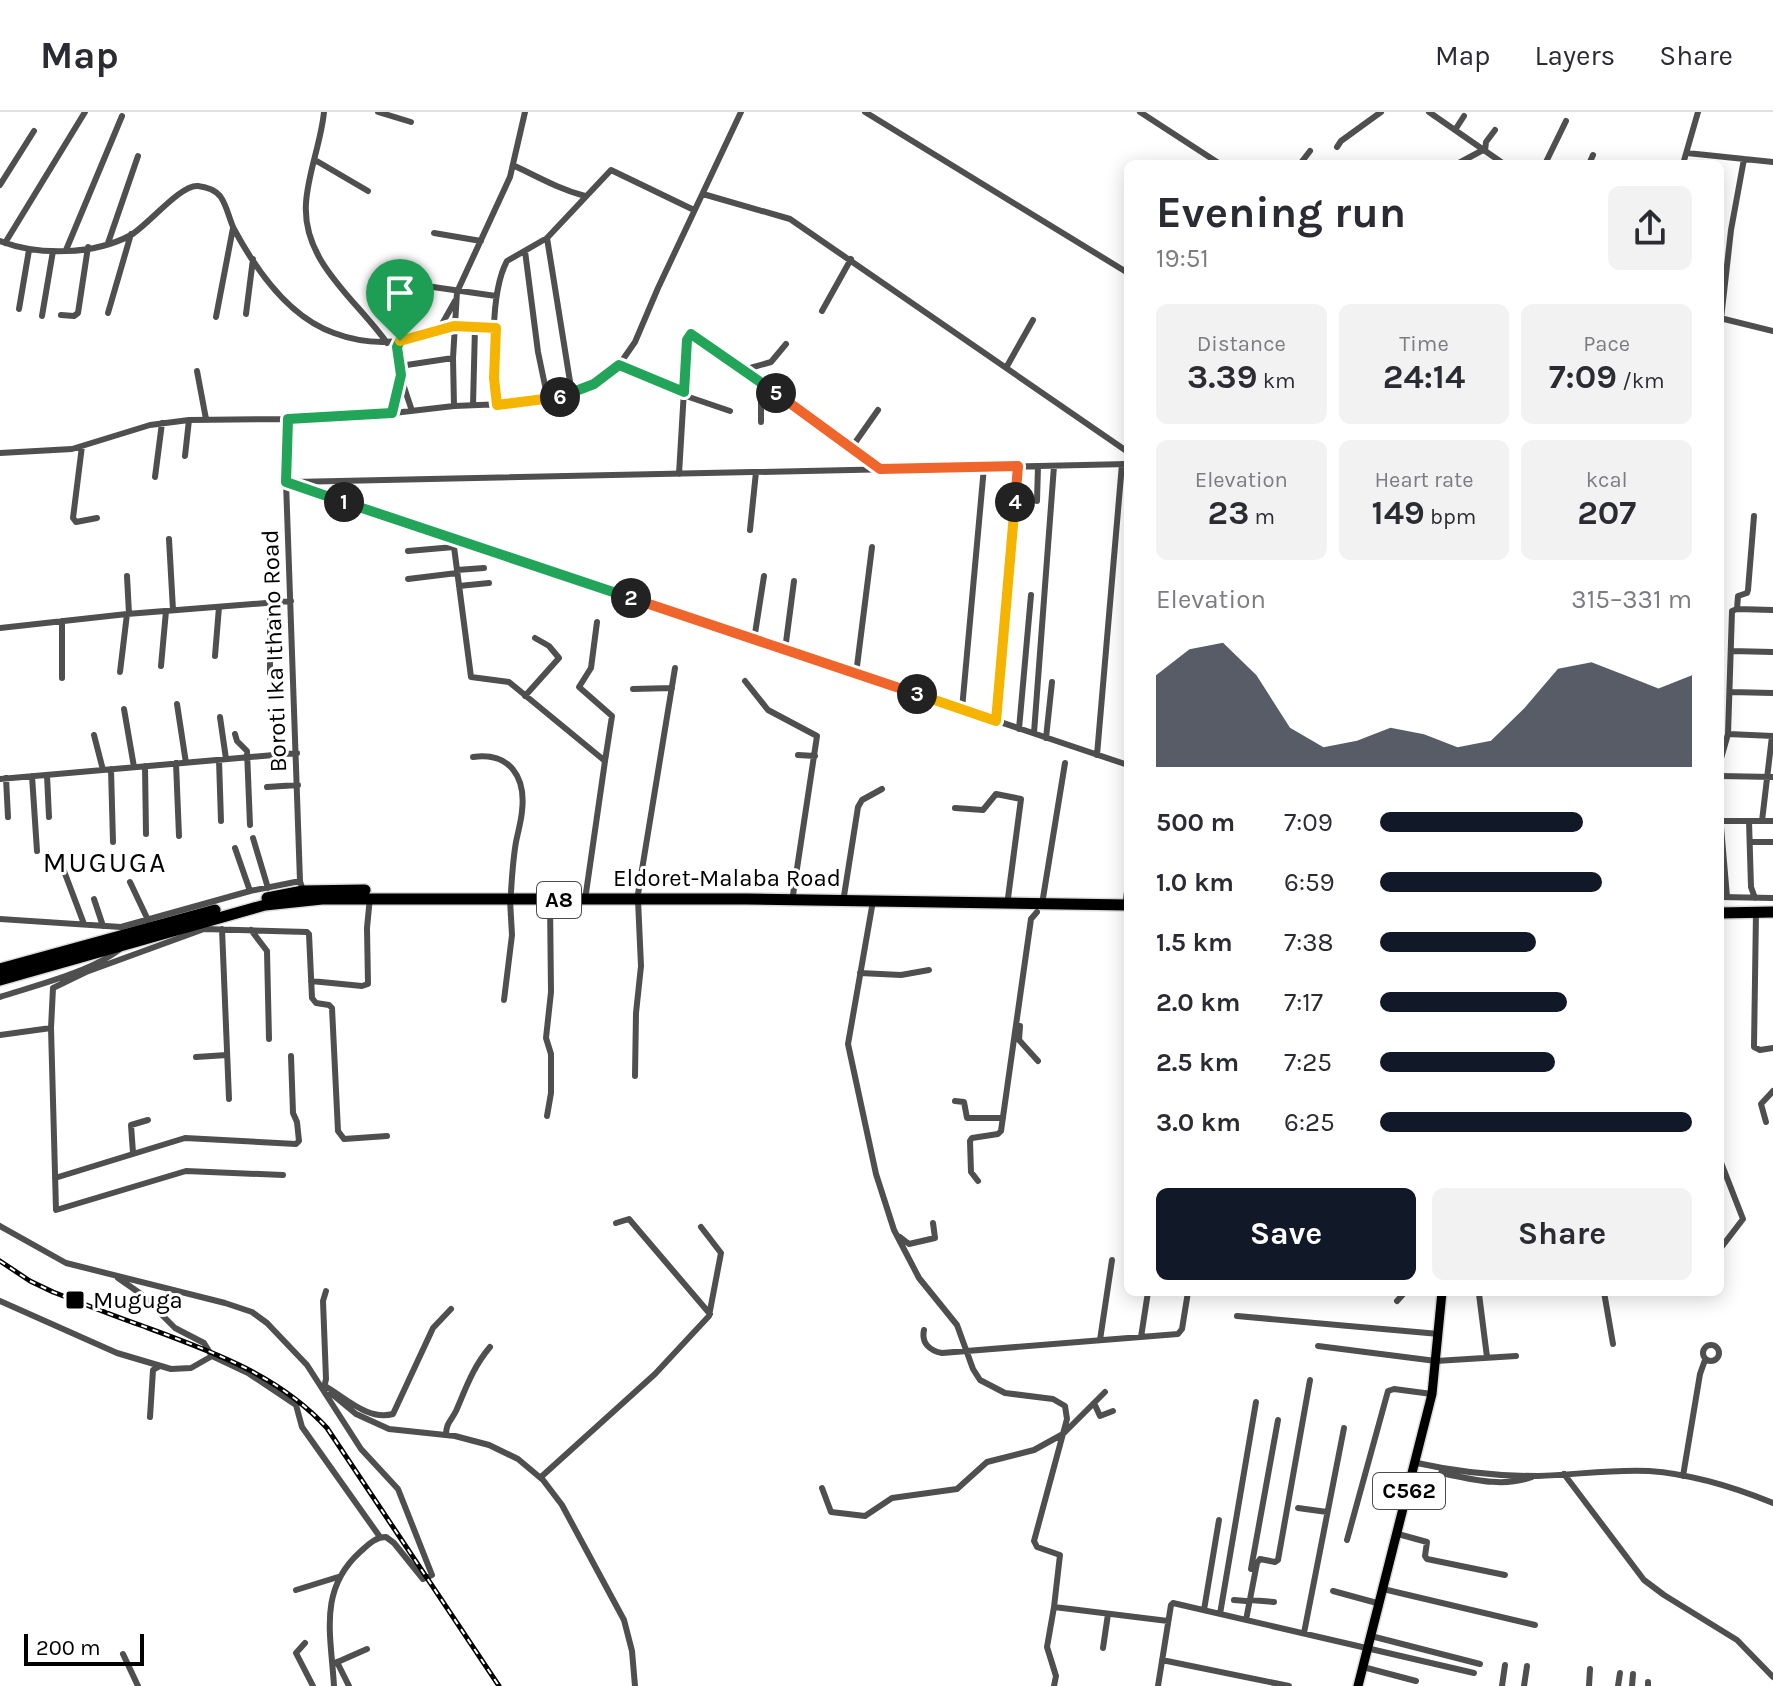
<!DOCTYPE html>
<meta charset="utf-8">
<style>
body{margin:0;font-family:Karla,sans-serif;background:#f2f2f3;color:#2b2b33;height:100vh;display:flex;flex-direction:column;font-size:30px;white-space:nowrap}
*{box-sizing:border-box;margin:0}
p{font-size:26px;color:#7c7c81}
.icon{flex:none;width:44px;height:44px;fill:none;stroke:currentColor;stroke-width:2;stroke-linecap:round;stroke-linejoin:round}
.map{position:relative;flex:1;overflow:hidden}
.details{position:absolute;left:1124px;top:48px;width:600px;height:1136px;display:flex;flex-direction:column;background:#fff;border-radius:12px;box-shadow:0 4px 20px #0003}
.details>*{flex:none}
.scale{position:absolute;left:24px;bottom:20px;width:120px;box-sizing:border-box;padding-left:8px;border:4px solid #000;border-top:0;font-size:22px;line-height:28px;white-space:nowrap;color:#000;-webkit-text-stroke:6px #fff;paint-order:stroke}
.pin{position:absolute;display:grid;place-items:center;width:68px;height:68px;color:#fff;margin:-82px -34px;border-radius:50% 50% 50% 0;rotate:-45deg;box-shadow:0 0 8px #0007}
.pin .icon{rotate:45deg}
.km{position:absolute;width:40px;height:40px;margin:-20px;border-radius:50%;background:#222;color:#fff;font-size:22px;line-height:40px;text-align:center}
.round{display:grid;place-items:center;flex:none;width:84px;height:84px;border-radius:12px;background:#f2f2f3}
.head{display:flex;align-items:center;justify-content:space-between;height:136px;padding:0 32px}
h1{font-size:44px;font-weight:700;line-height:60px}
.stats{display:grid;grid-template-columns:repeat(3,1fr);gap:12px;height:136px;padding:8px 32px}
.stats div{display:grid;align-content:center;border-radius:12px;background:#f2f2f3;text-align:center}
.stats b{font-size:34px;font-weight:700}
.stats small{font-size:22px;font-weight:400}
.stats p{font-size:22px}
.chart{height:224px;padding:16px 32px}
.chart p{display:flex;justify-content:space-between}
.chart svg{width:100%;height:144px;margin-top:8px;fill:#111827;opacity:.7}
.primary-button{display:flex;gap:16px;margin-top:auto;padding:16px 32px}
.primary-button a{flex:1;height:92px;border-radius:12px;background:#111827;color:#fff;font-size:32px;font-weight:700;line-height:92px;text-align:center}
.primary-button a+a{background:#f2f2f3;color:#2b2b33}
ul{padding:0 32px;list-style:none;font-size:26px}
li{display:grid;grid-template-columns:128px 96px 1fr;align-items:center;height:60px}
li i{height:20px;border-radius:10px;background:#111827}
header{display:flex;align-items:center;gap:48px;box-sizing:border-box;height:112px;padding:0 40px;background:#fff;border-bottom:2px solid #e1e1e2}
header strong{font-size:38px}
nav{display:flex;gap:44px;margin-inline-start:auto;font-size:28px}
.map>svg:first-child{display:block}
.lines{fill:none;stroke-linecap:round;stroke-linejoin:round}
.major-casing{stroke:#dbdbdb;stroke-width:12}
.highway-casing{stroke:#dbdbdb;stroke-width:14}
.minor{stroke:#4f4f4f;stroke-width:6}
.major{stroke:#000;stroke-width:9}
.highway{stroke:#000;stroke-width:11}
.rail-casing{stroke:#000;stroke-width:5}
.rail{stroke:#fff;stroke-width:2;stroke-dasharray:6;stroke-linecap:butt}
.split-1-casing{stroke:#fff;stroke-width:16}
.split-2-casing{stroke:#fff;stroke-width:16}
.split-3-casing{stroke:#fff;stroke-width:16}
.split-4-casing{stroke:#fff;stroke-width:16}
.split-5-casing{stroke:#fff;stroke-width:16}
.split-6-casing{stroke:#fff;stroke-width:16}
.split-7-casing{stroke:#fff;stroke-width:16}
.split-1{stroke:#22a559;stroke-width:10}
.split-2{stroke:#22a559;stroke-width:10}
.split-3{stroke:#f0652b;stroke-width:10}
.split-4{stroke:#f5b400;stroke-width:10}
.split-5{stroke:#f0652b;stroke-width:10}
.split-6{stroke:#22a559;stroke-width:10}
.split-7{stroke:#f5b400;stroke-width:10}
.poi-dot{fill:#000;stroke:#fff;stroke-width:3}
.labels{text-anchor:middle;dominant-baseline:central;stroke-width:6;stroke-linejoin:round;paint-order:stroke}
.shield{fill:#fff;stroke:#4c4c4c;stroke-width:2}
.shield-label{font-size:22px;font-weight:bold;fill:#000}
.street-label{font-size:24px;fill:#000;stroke:#fff}
.poi-label{font-size:24px;fill:#000;stroke:#fff;text-anchor:start}
.quarter-label{font-size:28px;letter-spacing:2px;fill:#000;stroke:#fff}
</style>
<header>
<strong>Map</strong>
<nav><a>Map</a><a>Layers</a><a>Share</a></nav>
</header>
<div class="map">
<svg width="1773" height="1574" viewBox="0 0 1773 1574">
<rect width="100%" height="100%" fill="#fff"/>
<g class="lines">
<g class="major-casing">
<path id="major" d="M1358 1574 1432 1282 1442 1180"/>
</g>
<g class="highway-casing">
<path id="highway" d="M267 786 303 779 365 778
M1720 801 1773 800
M0 857 215 798
M0 868 265 793 322 787H747L1128 793"/>
</g>
<path class="minor" d="M324 0C321 31 308 60 306 91 302 150 356 187 387 231
M378 0 411 10
M865 0 1128 161
M1140 0 1220 52
M1429 0 1504 52
M1455 18 1464 4
M1337 35 1341 29 1381 0
M1485 39 1486 30 1495 18
M1687 41 1773 50
M315 48 368 79
M1300 52 1310 39
M1457 52 1483 38
M1545 52 1566 9
M1589 52 1593 43
M1683 52 1698 0
M513 53C538 65 559 77 585 84
M0 73 34 19
M703 82 790 107 1128 340
M434 121 481 129
M547 126 572 282
M0 129C39 144 94 143 131 123 149 112 181 72 198 74 206 75 215 78 220 84 227 93 229 107 234 117 256 158 288 205 334 221 363 232 395 232 424 224 433 221 443 216 453 214 466 212 482 215 496 216
M5 131 85 0
M108 131 138 44
M66 138 122 4
M525 139 538 240 548 288
M433 175 496 184
M19 197 29 138
M822 199 851 147
M108 201 131 122
M246 202 253 147
M61 203 74 204 78 201 88 135
M42 204 53 139
M216 205 233 116
M1720 206 1773 219
M1721 207 1731 118 1744 47
M438 219 455 189
M400 229C392 249 406 279 412 299
M619 253 684 280
M400 254 453 246
M1006 256 1033 208
M743 258 771 250 786 232
M197 259 206 307
M683 283 730 299
M473 293 475 215
M497 293C493 256 489 182 507 149L547 126 611 58 694 98
M454 294 453 246 457 180 510 65 525 0
M392 301 400 266
M288 307 286 370 300 769 303 779
M761 310V271
M82 334 73 406 76 410 97 406
M852 335 878 298
M0 341 72 337 150 313 189 308 288 307 385 302 454 294 529 291 582 278 619 253 635 230 658 176 741 0
M185 344 189 308
M679 362 687 228 692 222 839 325 880 357
M155 365 162 311
M286 370 1128 653
M293 370 1128 352
M1037 389 1038 354
M750 418 756 360
M169 427 173 498
M408 439 454 435 471 565 509 570 605 649 586 781
M457 458 484 456
M127 464 129 502
M408 467 457 461
M459 474 489 471
M270 491V561
M1737 497 1738 484 1747 481 1748 478 1754 404
M62 509V566
M597 510 591 556 579 575 612 604 605 649
M0 516 127 502 291 489
M754 528 764 464
M785 538 794 469
M1731 539 1773 540
M215 544 219 495
M161 554 166 499
M120 560 127 502
M856 562 872 435
M745 569 768 598 817 624 793 783
M633 577 672 576
M1730 580 1773 581
M525 584 559 546 549 534 535 526
M177 592 186 651
M124 597 134 655
M962 597 984 355
M220 605 226 647
M996 609 1018 354
M1019 617 1031 483
M1034 621 1054 354
M235 622 237 629 247 639 250 713
M1728 622 1773 624
M94 623 103 658
M1046 626 1052 570
M798 643 815 644
M1097 643 1122 352
M473 645C510 640 526 665 522 699 521 710 518 720 516 730 513 747 512 764 511 780
M219 648 221 709
M1720 650 1728 622 1732 499 1737 497 1773 498
M176 651 179 724
M145 654 146 722
M111 657 113 730
M47 663 49 705
M32 664 37 739
M1720 664 1773 665
M6 666 8 705
M0 667 297 641
M267 675 298 673
M955 696 983 698 996 682 1021 687 1008 786
M1720 703 1727 785
M1722 709H1773
M1749 709 1751 775 1755 786
M1762 709 1772 624
M253 726 268 776
M1750 730H1773
M235 736 250 779
M64 759 84 812
M130 770 148 808
M638 782 675 556
M844 784 858 695 862 688 882 677
M1720 785 1773 786
M1043 786 1065 651
M94 787 103 814
M1126 787 1128 772
M873 789 848 932 876 1062 894 1118 919 1166 957 1213 973 1257 980 1268 1005 1281 1053 1287 1065 1294 1067 1307 1034 1429 1037 1435 1060 1443 1054 1495 1168 1509
M1756 800 1754 935 1760 938 1773 936
M0 807 121 815 250 779 300 769
M222 817 229 987
M251 818 267 839 269 927
M860 861 901 863 929 858
M311 869 362 874 368 872 367 816 370 785
M0 885C34 874 93 859 120 837
M504 888 512 823 510 788
M1020 914 1019 928 1038 949
M0 923 51 916
M196 945 227 943
M635 964 636 901 641 854 638 788
M955 989 964 990 967 1006H1003
M547 1004 551 981V942L546 926 551 880 550 788
M1766 1010 1761 992 1773 979
M133 1041 131 1013 148 1008
M1720 1048 1743 1107 1720 1137
M283 1063 186 1059 56 1098 51 916 53 876 86 860 204 817 307 820 309 822 312 886 316 891 329 893 332 896 338 1019 344 1027 387 1024
M55 1066 185 1026 296 1032 299 1029 297 1010 293 1001 291 944
M978 1069 971 1060 970 1029 972 1026 998 1022 1001 1019 1031 807 1037 800
M616 1111 629 1107 710 1202
M0 1114 66 1151 225 1191 252 1200 267 1211 307 1253 361 1337 398 1377 432 1463 423 1467 394 1431 386 1425C375 1425 368 1433 360 1440 318 1478 331 1523 334 1574
M900 1125 909 1132 935 1126 933 1111
M118 1166 141 1182 175 1216 204 1231 212 1244
M1604 1180 1613 1232
M1479 1182 1487 1245
M0 1189 117 1241 171 1257 191 1256 212 1244 248 1261 296 1293 302 1315 380 1425
M1397 1189 1405 1180
M1237 1204 1439 1222
M924 1218C921 1231 930 1239 942 1241L1178 1222 1182 1217 1188 1180
M1141 1225 1148 1180
M1100 1228 1112 1148
M1703 1241a8 8 0 1 1 16 0a8 8 0 1 1-16 0Z
M1318 1234 1436 1249 1516 1244
M325 1274C346 1286 368 1309 393 1302L433 1216 451 1197
M324 1276 326 1267 323 1189 326 1179
M327 1283H333L356 1302 389 1317 455 1324 489 1333 518 1347 543 1368 562 1393 624 1508 632 1539 635 1574
M1094 1291 1100 1304 1113 1299
M150 1305 153 1258 160 1254
M446 1323C446 1311 451 1309 456 1299 466 1276 473 1255 490 1235
M1417 1351C1457 1360 1497 1364 1538 1364 1575 1363 1611 1357 1649 1359 1691 1362 1734 1375 1773 1391
M1441 1361C1471 1367 1503 1376 1532 1365
M1564 1362 1644 1468 1664 1483 1737 1528 1773 1565
M1683 1364 1700 1262 1705 1248
M541 1365 655 1262 709 1204 721 1141 701 1115
M822 1376 831 1400 865 1404 892 1386 957 1377 987 1350 1034 1338 1063 1322 1105 1280
M1298 1396 1327 1400
M1398 1422 1427 1430 1425 1444 1427 1447 1505 1463
M1347 1428 1388 1279 1394 1277 1432 1282
M1251 1457 1278 1308
M1383 1477 1535 1513
M296 1478 338 1465
M1333 1479 1377 1491
M1234 1488 1246 1489
M1250 1488 1274 1490
M1054 1495 1047 1535 1056 1564 1054 1574
M1204 1498 1219 1408
M1220 1502 1256 1290
M1246 1508 1257 1451 1260 1447 1275 1450 1278 1448 1310 1268
M1304 1521 1344 1316
M1371 1524 1480 1552
M305 1531 296 1541 313 1574
M1103 1536 1108 1502
M123 1542 138 1574
M1162 1548 1289 1574
M337 1550 349 1574
M333 1552 367 1537
M1363 1555 1416 1569
M1158 1574 1171 1493 1173 1491 1474 1561
M1502 1574 1505 1553
M1524 1574 1527 1554
M1589 1574 1590 1557
M1618 1574 1620 1561
M1632 1574 1633 1562
M1648 1574V1570"/>
<use href="#major" class="major"/>
<use href="#highway" class="highway"/>
<g class="rail-casing">
<path id="rail" d="M0 1149 30 1169 53 1180C82 1191 111 1203 140 1213 208 1238 278 1262 327 1316L499 1574"/>
</g>
<use href="#rail" class="rail"/>
</g>
<g class="lines">
<g class="split-1-casing">
<path id="split-1" d="M344 390 286 370 288 307 392 301 401 263 397 235 400 229"/>
</g>
<g class="split-2-casing">
<path id="split-2" d="M344 390 631 486"/>
</g>
<g class="split-3-casing">
<path id="split-3" d="M631 486 917 582"/>
</g>
<g class="split-4-casing">
<path id="split-4" d="M917 582 996 609 1015 390"/>
</g>
<g class="split-5-casing">
<path id="split-5" d="M776 281 880 357 1018 354 1015 390"/>
</g>
<g class="split-6-casing">
<path id="split-6" d="M560 285 594 272 619 253 684 280 687 228 691 222 776 281"/>
</g>
<g class="split-7-casing">
<path id="split-7" d="M400 229 454 214 496 216 494 266 497 293 560 285"/>
</g>
<use href="#split-1" class="split-1"/>
<use href="#split-2" class="split-2"/>
<use href="#split-3" class="split-3"/>
<use href="#split-4" class="split-4"/>
<use href="#split-5" class="split-5"/>
<use href="#split-6" class="split-6"/>
<use href="#split-7" class="split-7"/>
</g>
<rect class="poi-dot" x="65" y="1178" width="20" height="20" rx="4"/>
<g class="labels">
<g class="shield">
<rect x="537" y="770" width="44" height="36" rx="6"/>
<rect x="1373" y="1361" width="72" height="36" rx="6"/>
</g>
<g class="shield-label">
<text x="559" y="788">A8</text>
<text x="1409" y="1379">C562</text>
</g>
<g class="street-label">
<text transform="translate(274 539) rotate(-92)">Boroti Ika Ithano Road</text>
<text x="727" y="766">Eldoret-Malaba Road</text>
</g>
<g class="poi-label">
<text x="93" y="1188">Muguga</text>
</g>
<g class="quarter-label">
<text x="105" y="750">MUGUGA</text>
</g>
</g>
</svg>
<div class="scale">200 m</div>
<div class="pin" style="left:400px;top:229px;background:#1e9e55"><svg class="icon" aria-label="arrive" viewBox="0 0 24 24"><path d="M6 21V4h12l-3 4 3 4H6"/></svg></div>
<b class="km" style="left:344px;top:390px">1</b>
<b class="km" style="left:631px;top:486px">2</b>
<b class="km" style="left:917px;top:582px">3</b>
<b class="km" style="left:1015px;top:390px">4</b>
<b class="km" style="left:776px;top:281px">5</b>
<b class="km" style="left:560px;top:285px">6</b>
<section class="details">
<div class="head"><div><h1>Evening run</h1><p>19:51</p></div><a class="round"><svg class="icon" aria-label="share" viewBox="0 0 24 24"><path d="M12 15V3M7 8l5-5 5 5M5 13v7h14v-7"/></svg></a></div>
<div class="stats">
<div><p>Distance</p><b>3.39<small> km</small></b></div>
<div><p>Time</p><b>24:14</b></div>
<div><p>Pace</p><b>7:09<small> /km</small></b></div>
</div>
<div class="stats">
<div><p>Elevation</p><b>23<small> m</small></b></div>
<div><p>Heart rate</p><b>149<small> bpm</small></b></div>
<div><p>kcal</p><b>207</b></div>
</div>
<div class="chart"><p><span>Elevation</span>315–331 m</p>
<svg viewBox="0 0 160 44" preserveAspectRatio="none"><path d="M0 44V16L10 8L20 6L30 16L40 32L50 38L60 36L70 32L80 34L90 38L100 36L110 26L120 14L130 12L140 16L150 20L160 16V44z"/></svg>
</div>
<ul>
<li><b>500 m</b>7:09<i style="width:65%"></i></li>
<li><b>1.0 km</b>6:59<i style="width:71%"></i></li>
<li><b>1.5 km</b>7:38<i style="width:50%"></i></li>
<li><b>2.0 km</b>7:17<i style="width:60%"></i></li>
<li><b>2.5 km</b>7:25<i style="width:56%"></i></li>
<li><b>3.0 km</b>6:25<i style="width:100%"></i></li>
</ul>
<div class="primary-button"><a>Save</a><a>Share</a></div>
</section>
</div>
